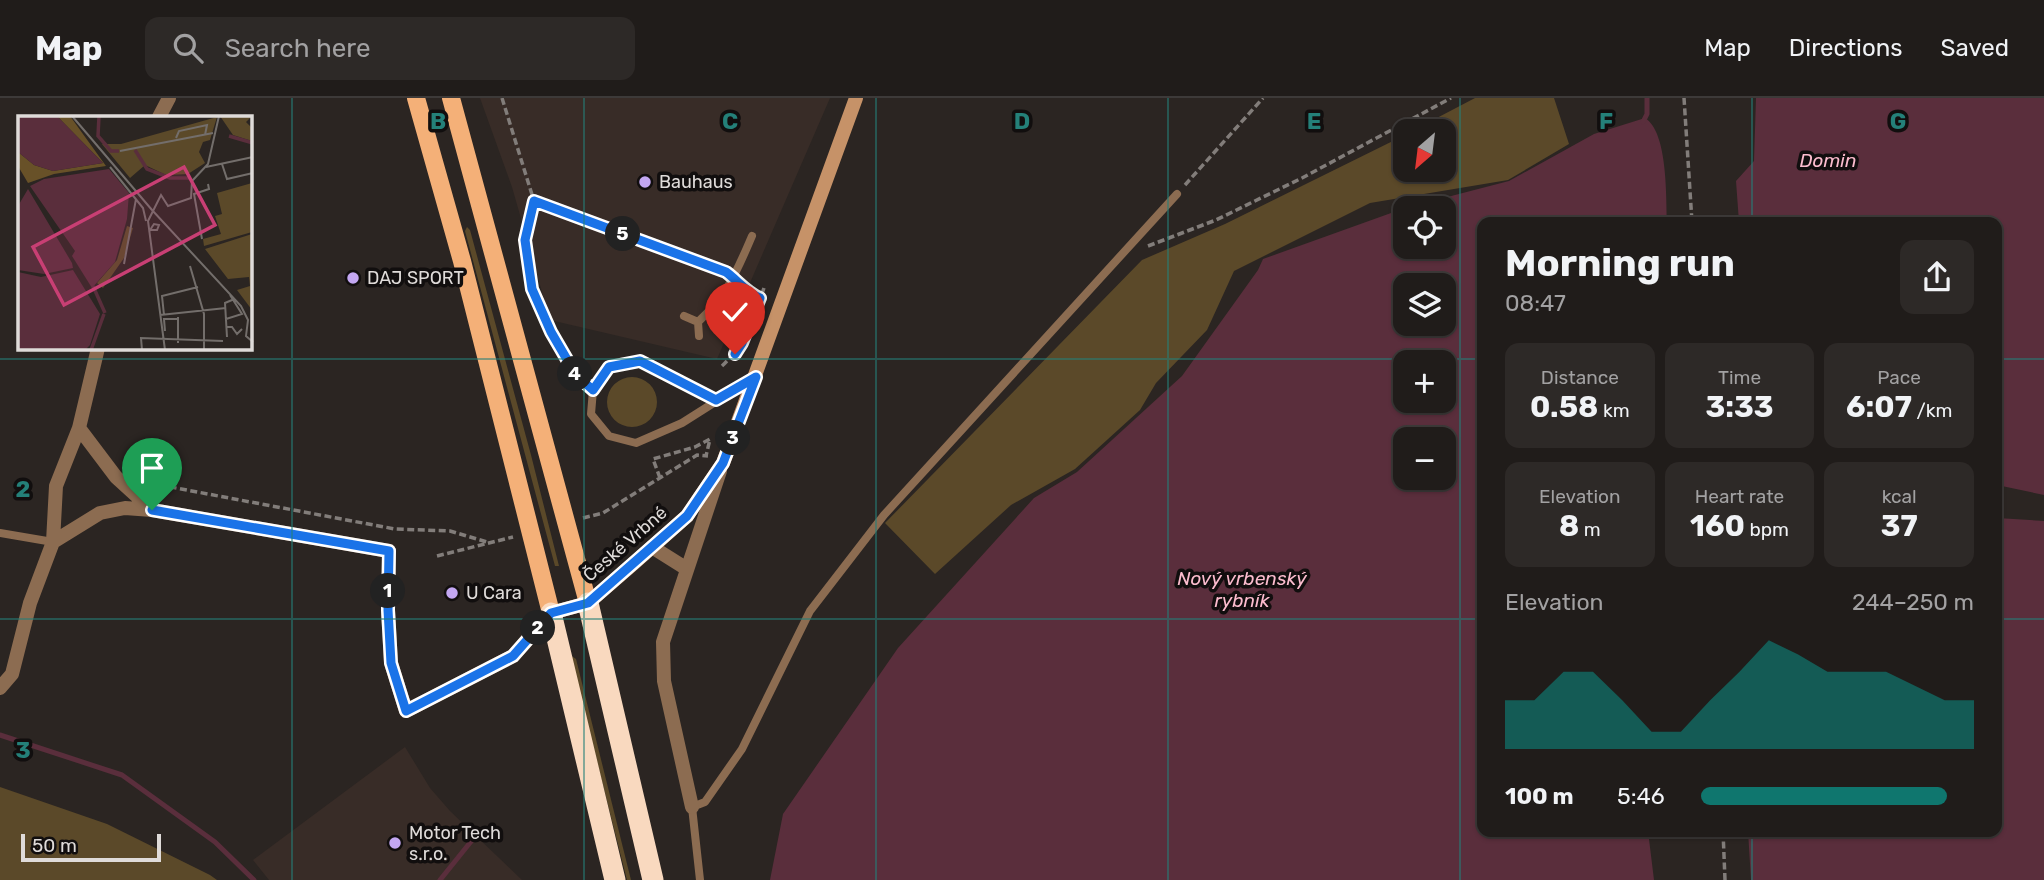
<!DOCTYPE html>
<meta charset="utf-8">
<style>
body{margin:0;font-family:Rubik,sans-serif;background:#2d2927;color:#f1f3f6;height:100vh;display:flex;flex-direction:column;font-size:26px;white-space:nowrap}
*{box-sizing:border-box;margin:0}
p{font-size:23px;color:#a2a1a2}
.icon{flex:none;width:38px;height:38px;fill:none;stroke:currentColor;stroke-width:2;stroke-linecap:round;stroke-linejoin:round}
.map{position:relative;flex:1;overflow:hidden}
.panel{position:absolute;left:1477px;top:119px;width:525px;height:620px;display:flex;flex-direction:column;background:#201c1a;border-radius:14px;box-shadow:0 2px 5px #0004,0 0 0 2px #3d3a39}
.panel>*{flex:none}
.needle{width:46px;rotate:208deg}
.buttons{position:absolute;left:1393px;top:21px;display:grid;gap:14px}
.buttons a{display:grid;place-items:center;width:63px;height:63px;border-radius:14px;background:#201c1a;box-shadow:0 2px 5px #0004,0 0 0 2px #3d3a39;font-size:35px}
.scale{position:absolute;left:21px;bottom:18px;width:140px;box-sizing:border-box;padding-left:7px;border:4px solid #dfdbd9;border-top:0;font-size:19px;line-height:24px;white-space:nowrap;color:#dfdbd9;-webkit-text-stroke:5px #110e0e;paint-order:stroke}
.pin{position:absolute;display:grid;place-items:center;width:60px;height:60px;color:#fff;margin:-72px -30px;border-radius:50% 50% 50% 0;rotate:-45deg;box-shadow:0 0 7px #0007}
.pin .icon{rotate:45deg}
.km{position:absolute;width:35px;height:35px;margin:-18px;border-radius:50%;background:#222;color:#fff;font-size:19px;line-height:35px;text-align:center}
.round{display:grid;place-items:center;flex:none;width:74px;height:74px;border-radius:14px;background:#2d2927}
.headline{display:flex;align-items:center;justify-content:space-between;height:119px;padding:0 28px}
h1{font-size:38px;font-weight:700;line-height:52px}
.figures{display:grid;grid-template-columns:repeat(3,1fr);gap:10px;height:119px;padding:7px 28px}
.figures div{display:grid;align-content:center;border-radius:14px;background:#2d2927;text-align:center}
.figures b{font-size:30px;font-weight:700}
.figures small{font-size:19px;font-weight:400}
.figures p{font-size:19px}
.chart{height:196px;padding:14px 28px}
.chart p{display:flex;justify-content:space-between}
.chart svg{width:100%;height:126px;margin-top:7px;fill:#0f766e;opacity:.7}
ul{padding:0 28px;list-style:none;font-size:23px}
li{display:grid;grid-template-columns:112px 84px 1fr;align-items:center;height:52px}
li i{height:18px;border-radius:9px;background:#0f766e}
header{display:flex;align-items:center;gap:42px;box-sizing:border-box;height:98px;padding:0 35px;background:#201c1a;border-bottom:2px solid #3d3a39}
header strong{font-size:33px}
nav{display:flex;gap:38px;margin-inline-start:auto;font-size:24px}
.search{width:490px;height:63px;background:#2d2927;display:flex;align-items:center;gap:18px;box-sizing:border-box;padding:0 24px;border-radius:14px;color:#a2a1a2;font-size:26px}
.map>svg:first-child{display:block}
.built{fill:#382c27}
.green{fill:#5b4929}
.water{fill:#5a2e3c;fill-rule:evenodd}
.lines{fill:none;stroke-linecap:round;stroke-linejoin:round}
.stream{stroke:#5a2e3c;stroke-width:5}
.path{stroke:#827d7a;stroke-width:3.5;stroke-dasharray:7 3.5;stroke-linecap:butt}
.lane{stroke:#8c6c51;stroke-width:8}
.street{stroke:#8c6c51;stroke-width:14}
.secondary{stroke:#c69268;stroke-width:14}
.primary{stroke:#f4b078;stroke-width:18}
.highway{stroke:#f9d9bf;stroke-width:21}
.route-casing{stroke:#fff;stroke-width:14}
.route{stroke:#1a73e8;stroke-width:9}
.grid{fill:none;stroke:#248079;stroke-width:2;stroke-opacity:0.55}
.poi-dot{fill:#c3a7f2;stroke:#110e0e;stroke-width:2.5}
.labels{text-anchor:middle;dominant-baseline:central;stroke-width:7;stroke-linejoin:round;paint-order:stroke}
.poi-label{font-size:18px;fill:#dfdbd9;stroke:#110e0e;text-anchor:start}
.street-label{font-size:18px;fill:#dfdbd9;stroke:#110e0e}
.water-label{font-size:19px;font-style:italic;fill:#fcbcce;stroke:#110e0e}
.inset-river{fill:none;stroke:#5a2e3c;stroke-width:3.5}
.inset-road{fill:none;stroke:#736e6b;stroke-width:2}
.view{fill:#c83f74;fill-opacity:0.15;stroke:#c83f74;stroke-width:3.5}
.inset-edge{fill:none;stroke:#dfdbd9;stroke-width:3.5}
.grid-label{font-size:23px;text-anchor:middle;font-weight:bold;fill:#248079;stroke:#110e0e;stroke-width:7;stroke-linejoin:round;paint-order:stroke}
</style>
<header>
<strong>Map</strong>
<div class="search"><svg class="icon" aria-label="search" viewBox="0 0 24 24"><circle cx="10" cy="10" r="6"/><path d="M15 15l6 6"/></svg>Search here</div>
<nav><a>Map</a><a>Directions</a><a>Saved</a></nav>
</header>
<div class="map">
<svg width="2044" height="782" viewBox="0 0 2044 782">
<rect width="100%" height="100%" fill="#2b2522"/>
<path class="built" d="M480 0H830L717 261 550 222 512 89Z
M405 649 430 690 450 713 522 782H269L253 762Z"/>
<path class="green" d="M1475 0H1554L1569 46 1508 82 1370 105 1234 173 1207 232 1156 285 1140 312 1075 371 1011 407 935 476 885 425 1142 162 1225 126 1405 37V72H1444V33H1412Z
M467 129 470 132 531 357 559 468H555L465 133Z
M607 304a25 25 0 1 1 50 0a25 25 0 1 1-50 0Z
M570 557 576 561 631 782H627Z
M0 689 107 726 210 777 217 782H0Z"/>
<path class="water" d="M1756 0H2044V397L1997 387V124H1739L1736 83 1754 63Z
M1645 20C1668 34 1666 99 1667 124H1482V733H1648L1654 782H770L783 716 898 550 1034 400 1077 374 1182 278 1258 172 1263 161 1405 110V149H1444V110H1405L1509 83 1594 36ZM1405 187H1444V226H1405ZM1405 264H1444V303H1405ZM1405 341H1444V380H1405Z
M1997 420 2044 423V782H1751L1748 733H1997Z"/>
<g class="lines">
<path class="stream" d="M1643 24 1647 16V0
M0 637 122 677 215 744 254 782
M440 782 473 741"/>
<path class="path" d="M502 0 534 103 667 152
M1684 0 1692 124
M1185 87 1263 0
M534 103C531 115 527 128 526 140 522 177 556 260 584 284
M1148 148 1216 122 1302 80 1451 0
M745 190 753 197 760 200
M722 268C745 246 753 219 764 190
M660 380 653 361 695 349 710 341 706 358
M149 385 395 431 450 433 487 444
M583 420 603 415 697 357 708 358
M437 458 513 439
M1723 733 1725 782"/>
<path class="lane" d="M679 156 726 174 735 180
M684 218 698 224C728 196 736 175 752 138
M698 224 699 238
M716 302 640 263 609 269 593 292 591 316 609 338 636 345 682 325 753 280
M0 435 53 444
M700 782 692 709 705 704 742 651 810 513 884 417 1177 96"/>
<path class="street" d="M159 19 169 0
M79 330 116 379 152 412
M53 444 56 388 79 330 98 250
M652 449 687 471
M0 590 12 576 30 505 53 444 100 415 125 410 152 412 389 453 388 512 391 565 406 613 513 558 551 515
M692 709 664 583 663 544 720 373"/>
<path class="secondary" d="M551 515 588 505 633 466 687 418 723 365 856 0"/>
<path class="primary" d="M416 0 462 163 551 515
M451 0 588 505"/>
<path class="highway" d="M588 505 653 782
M551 515 615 782"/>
</g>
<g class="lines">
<g class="route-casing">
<path id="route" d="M152 412 389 453 388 512 391 565 406 613 513 558 551 515 588 505 687 418 723 365 756 279 716 302 640 263 609 269 593 292 576 277 551 234 532 191 525 142 534 103 726 174C737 182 747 195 760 200L742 245 735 256"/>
</g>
<use href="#route" class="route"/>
</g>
<path class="grid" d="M292 0V782M584 0V782M876 0V782M1168 0V782M1460 0V782M1752 0V124M0 261H1482M1997 261H2044M0 521H1482M1997 521H2044M1752 733V782"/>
<g class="poi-dot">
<circle cx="645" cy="84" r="7"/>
<circle cx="353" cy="180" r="7"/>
<circle cx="452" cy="495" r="7"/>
<circle cx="395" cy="745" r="7"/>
</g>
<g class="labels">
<g class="poi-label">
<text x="659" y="84">Bauhaus</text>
<text x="367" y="180">DAJ SPORT</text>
<text x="466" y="495">U Cara</text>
<text x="409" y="735">Motor Tech<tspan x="409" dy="21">s.r.o.</tspan></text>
</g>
<g class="street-label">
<text transform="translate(625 446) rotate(-41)">České Vrbné</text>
</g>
<g class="water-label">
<text x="1828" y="62">Domin</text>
<text x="1242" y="480">Nový vrbenský<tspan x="1242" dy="22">rybník</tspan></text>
</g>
</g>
<g transform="translate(18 18)">
<rect width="234" height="234" fill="#2b2522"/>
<path d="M202 0H234L228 6 234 12V25L215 19ZM199 1 192 24 185 26 181 36 187 47 170 58 148 59 127 49 112 62 84 28H103ZM234 67V116L186 130 185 123 203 118 197 100 204 98 199 77ZM109 110 115 112 106 142 85 172 79 167 99 144ZM234 118H235L234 194 219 174 232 170 231 161 210 163 187 133Z" fill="#5b4929"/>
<path d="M39 0H52L88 50 36 58 10 67 0 50V36L16 49 35 55 85 47Z" fill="#685128"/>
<path d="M0 0H39L85 47 35 55 16 49 0 36ZM91 53 111 77 109 103 97 146 74 172 54 140 57 135 12 70 26 63ZM10 73 54 147 55 152 26 158 0 154V90ZM55 154 82 198 72 229 67 234H0V156L23 161Z" fill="#5a2e3c"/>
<path class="inset-river" d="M81 0 80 20 93 35H101M211 20 235 27M117 34 129 53 152 62H172M75 170 87 197M73 234 86 198"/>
<path class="inset-road" d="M54 0 134 94M158 22 161 15 189 9 187 19M102 35 195 17M204 48 209 63 235 57M92 51 125 92 128 105M188 51 235 41M134 94 223 190 230 204 228 220 235 226M131 116 134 111 136 108 141 109 139 114H132M184 123 176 78 191 73 190 68M106 148 118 83M172 150 186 198V234M142 199 208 192M146 199 144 180 180 171M160 201V227M208 203 224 198 212 179M208 211H214L219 218 224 213M147 215 146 203H160M209 221 207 187 214 184M124 234 123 222 205 225M147 234 130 105 143 79 150 90 173 82 174 65 190 48 201 0"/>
<path class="view" d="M166 51 197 109 46 189 15 131Z"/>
<rect width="234" height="234" class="inset-edge"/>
</g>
<g class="grid-label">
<text x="438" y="31">B</text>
<text x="730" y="31">C</text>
<text x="1022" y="31">D</text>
<text x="1314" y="31">E</text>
<text x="1606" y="31">F</text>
<text x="1898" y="31">G</text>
<text x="23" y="399">2</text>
<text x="23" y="660">3</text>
</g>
</svg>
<div class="buttons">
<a><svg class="needle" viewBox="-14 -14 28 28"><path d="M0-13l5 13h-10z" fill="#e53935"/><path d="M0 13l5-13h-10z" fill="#a2a1a2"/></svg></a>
<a><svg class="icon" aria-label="locate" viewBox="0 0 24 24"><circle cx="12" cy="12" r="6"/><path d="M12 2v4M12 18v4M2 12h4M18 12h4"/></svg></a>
<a><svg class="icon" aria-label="layers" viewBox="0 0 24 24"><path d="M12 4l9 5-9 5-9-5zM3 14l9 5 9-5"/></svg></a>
<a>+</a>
<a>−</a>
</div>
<div class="scale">50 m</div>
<div class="pin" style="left:152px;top:412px;background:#1e9e55"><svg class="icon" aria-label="arrive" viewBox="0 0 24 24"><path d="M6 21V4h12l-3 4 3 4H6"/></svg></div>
<div class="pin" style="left:735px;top:256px;background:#d93025"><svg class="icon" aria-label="check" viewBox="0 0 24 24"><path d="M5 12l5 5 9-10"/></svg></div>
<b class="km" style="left:388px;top:493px">1</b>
<b class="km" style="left:538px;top:530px">2</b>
<b class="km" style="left:733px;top:340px">3</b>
<b class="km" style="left:575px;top:276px">4</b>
<b class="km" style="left:623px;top:136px">5</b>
<section class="panel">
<div class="headline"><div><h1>Morning run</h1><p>08:47</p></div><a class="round"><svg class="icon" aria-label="share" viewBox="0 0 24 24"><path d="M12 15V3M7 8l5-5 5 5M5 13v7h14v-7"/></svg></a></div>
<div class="figures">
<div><p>Distance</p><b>0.58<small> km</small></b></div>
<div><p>Time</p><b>3:33</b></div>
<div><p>Pace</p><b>6:07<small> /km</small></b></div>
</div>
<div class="figures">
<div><p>Elevation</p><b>8<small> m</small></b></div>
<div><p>Heart rate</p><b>160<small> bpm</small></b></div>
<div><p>kcal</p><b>37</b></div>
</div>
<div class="chart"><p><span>Elevation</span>244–250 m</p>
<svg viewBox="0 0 160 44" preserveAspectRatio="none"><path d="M0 44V27L10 27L20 17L30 17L40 27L50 38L60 38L70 27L80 17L90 6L100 11L110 17L120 17L130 17L140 22L150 27L160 27V44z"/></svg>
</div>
<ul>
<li><b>100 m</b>5:46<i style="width:90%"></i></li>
</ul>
</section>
</div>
